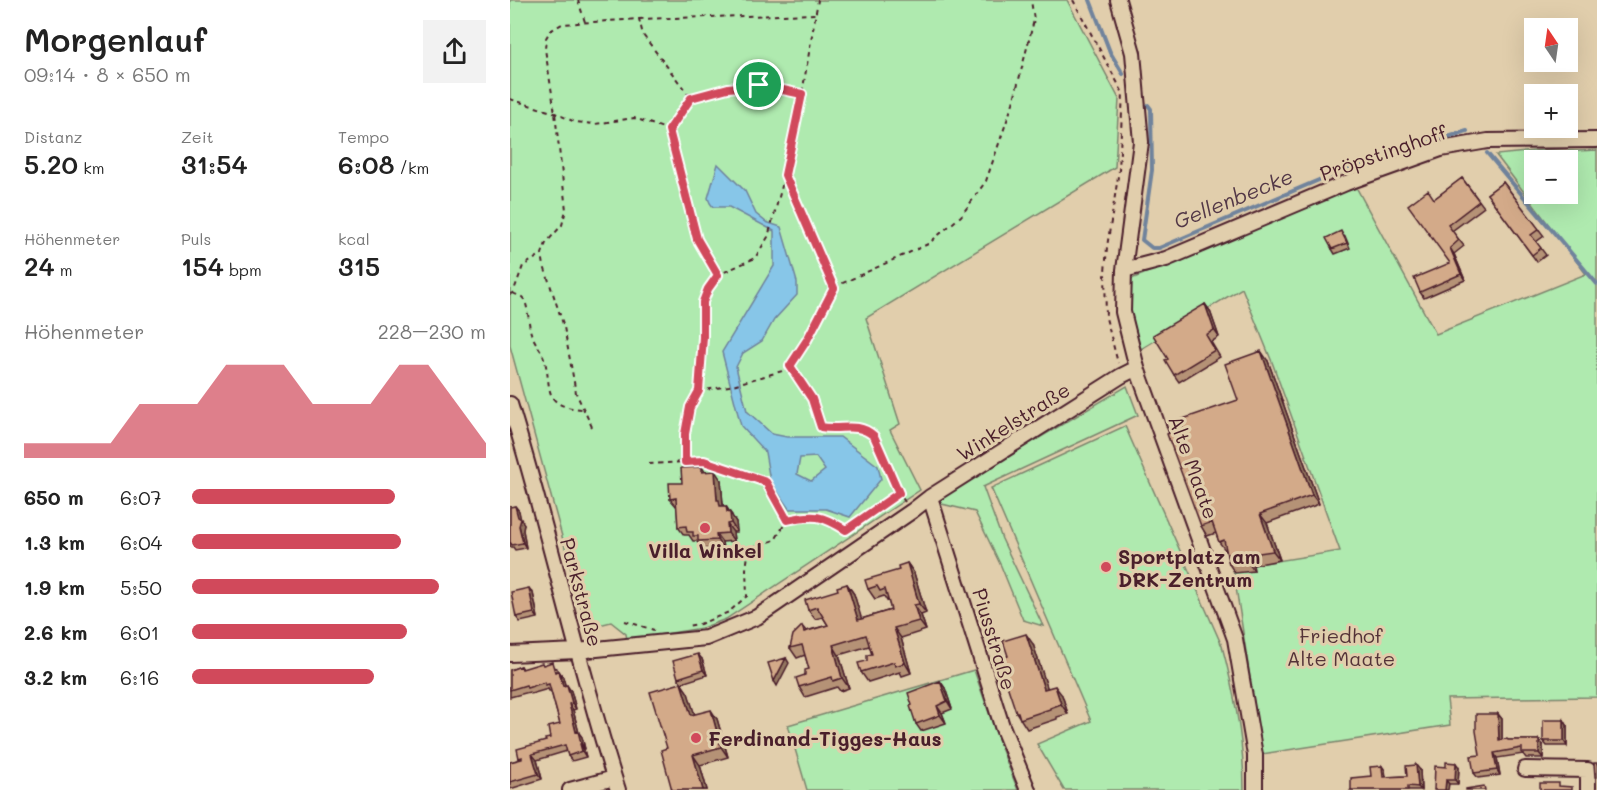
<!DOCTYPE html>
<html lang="de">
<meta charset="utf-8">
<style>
body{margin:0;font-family:Mali,sans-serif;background:#f2f2f2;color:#222;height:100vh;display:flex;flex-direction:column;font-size:22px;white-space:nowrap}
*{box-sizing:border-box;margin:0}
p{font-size:20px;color:#767676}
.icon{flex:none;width:33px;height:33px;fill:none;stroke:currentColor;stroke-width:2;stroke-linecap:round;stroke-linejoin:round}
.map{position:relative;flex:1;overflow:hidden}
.side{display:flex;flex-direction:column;background:#fff;width:510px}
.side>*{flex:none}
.needle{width:39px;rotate:347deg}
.tools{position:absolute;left:1014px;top:18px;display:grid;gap:12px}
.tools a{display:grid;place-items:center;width:54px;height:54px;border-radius:0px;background:#fff;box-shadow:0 6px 24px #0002;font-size:30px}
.pin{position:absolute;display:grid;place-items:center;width:51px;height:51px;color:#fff;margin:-26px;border:3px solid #fff;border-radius:50%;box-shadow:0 2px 6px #0007}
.round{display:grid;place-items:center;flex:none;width:63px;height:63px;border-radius:0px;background:#f2f2f2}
.summary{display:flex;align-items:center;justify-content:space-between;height:102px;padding:0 24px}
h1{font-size:33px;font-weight:600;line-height:45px}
.metrics{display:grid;grid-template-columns:repeat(3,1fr);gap:9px;height:102px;padding:6px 24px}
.metrics div{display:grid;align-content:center}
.metrics b{font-size:26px;font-weight:600}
.metrics small{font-size:16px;font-weight:400}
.metrics p{font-size:16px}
.chart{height:168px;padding:12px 24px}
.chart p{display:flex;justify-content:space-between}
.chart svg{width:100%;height:108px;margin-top:6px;fill:#d1495b;opacity:.7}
ul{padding:0 24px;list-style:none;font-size:20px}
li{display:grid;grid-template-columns:96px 72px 1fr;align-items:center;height:45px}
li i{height:15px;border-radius:8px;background:#d1495b}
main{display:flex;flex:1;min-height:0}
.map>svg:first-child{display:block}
.green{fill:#afeaaf;stroke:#7c846d;stroke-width:1.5;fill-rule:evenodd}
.water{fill:#87c6e8;stroke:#6f839c;stroke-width:1.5;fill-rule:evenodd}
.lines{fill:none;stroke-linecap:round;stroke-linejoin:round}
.stream{stroke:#6f839c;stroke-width:4}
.minor-casing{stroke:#4a1f2b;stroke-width:18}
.path{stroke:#4a1f2b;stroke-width:2;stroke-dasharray:4.5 4.5;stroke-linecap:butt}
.minor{stroke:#e1ceac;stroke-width:14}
.wall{fill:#b59276;stroke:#4a1f2b;stroke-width:1.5}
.shaded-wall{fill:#947760;stroke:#4a1f2b;stroke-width:1.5}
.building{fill:#d3aa89;stroke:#4a1f2b;stroke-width:1.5}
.route-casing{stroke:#fff;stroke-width:12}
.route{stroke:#d1495b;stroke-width:8}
.poi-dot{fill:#d1495b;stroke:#e1ceac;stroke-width:2}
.labels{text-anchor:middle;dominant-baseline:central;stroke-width:6;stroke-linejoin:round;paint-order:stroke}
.street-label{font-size:20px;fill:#4a1f2b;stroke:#e1ceac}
.poi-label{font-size:20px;font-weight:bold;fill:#4a1f2b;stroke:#e1ceac;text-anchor:start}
.park-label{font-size:20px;fill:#543338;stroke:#e1ceac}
.water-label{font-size:21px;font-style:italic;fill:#533847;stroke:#e1ceac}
</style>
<main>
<section class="side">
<div class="summary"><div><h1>Morgenlauf</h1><p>09:14 · 8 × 650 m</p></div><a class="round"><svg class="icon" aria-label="share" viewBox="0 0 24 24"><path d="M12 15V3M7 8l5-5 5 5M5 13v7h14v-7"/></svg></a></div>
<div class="metrics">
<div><p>Distanz</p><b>5.20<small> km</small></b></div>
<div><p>Zeit</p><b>31:54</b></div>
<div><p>Tempo</p><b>6:08<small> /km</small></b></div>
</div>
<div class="metrics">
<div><p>Höhenmeter</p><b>24<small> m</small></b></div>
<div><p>Puls</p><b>154<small> bpm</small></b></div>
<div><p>kcal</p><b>315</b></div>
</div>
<div class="chart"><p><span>Höhenmeter</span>228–230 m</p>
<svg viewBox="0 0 160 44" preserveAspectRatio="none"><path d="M0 44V38L10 38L20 38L30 38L40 22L50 22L60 22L70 6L80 6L90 6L100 22L110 22L120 22L130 6L140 6L150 22L160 38V44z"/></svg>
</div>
<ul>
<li><b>650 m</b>6:07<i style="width:69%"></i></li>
<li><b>1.3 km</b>6:04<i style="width:71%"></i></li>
<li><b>1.9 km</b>5:50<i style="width:84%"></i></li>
<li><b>2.6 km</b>6:01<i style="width:73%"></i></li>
<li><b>3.2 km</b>6:16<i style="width:62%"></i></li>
</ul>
</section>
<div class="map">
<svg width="1087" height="790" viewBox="0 0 1087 790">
<rect width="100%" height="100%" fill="#e1ceac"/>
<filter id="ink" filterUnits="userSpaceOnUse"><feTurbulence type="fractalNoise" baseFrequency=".0167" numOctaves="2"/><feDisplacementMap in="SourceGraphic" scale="12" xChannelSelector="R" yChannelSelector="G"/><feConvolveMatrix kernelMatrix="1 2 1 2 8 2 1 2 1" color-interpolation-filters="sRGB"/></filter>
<g filter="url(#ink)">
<path class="green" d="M0 0H557L609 99 605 167 356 318 390 424 380 430 410 490 216 619 192 628 117 640 116 634 101 622 77 628 0 346Z
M1034 150 1067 151 1087 150V697L937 699 940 725 752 754 723 568 830 551 762 362 732 288 631 349 618 307 619 280 846 187 926 334 1076 274 986 155ZM1024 160H1058V194H1024Z
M617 386 628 415 473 487 492 539 533 626 513 620 491 566 465 512 432 504 428 498Z
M615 426 712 646C724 691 734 744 734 790H554L527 744 581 721 481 488Z
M464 670 493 753 508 790H297L278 725Z"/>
<path class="water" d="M208 164 235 191 246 214 256 222 271 227 287 282V295L264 320 252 341 233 353 226 367 237 411 262 434 277 437H330L368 466 371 479 340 517 316 509H279L260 481 255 452 231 426 212 352 264 266V231L219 207H203L200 203 198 198ZM306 457 315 470 301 481 287 474 290 458Z"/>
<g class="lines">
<path class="stream" d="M580 0 600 52 613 74
M638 105 641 109 642 170 632 240 642 248H649L830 171 957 131
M977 153 1087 284"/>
<g class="minor-casing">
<path id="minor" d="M608 0 623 53 631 142 614 270 613 312 627 368 725 639 745 755V790
M614 270 656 259 836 183 931 149 978 141 1087 140
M0 404C39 531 67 662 108 790
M420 497 492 726 518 790
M0 654 67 651 196 638 247 617 402 511 420 497 611 376 627 368
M1015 769 1078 770V790
M60 790 104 778"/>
</g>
<path class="path" d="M68 0 75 22
M563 0 613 93 609 170 597 247 595 272 596 318 608 363
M129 19 306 14
M181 98 218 88 249 85 292 94
M0 99 45 113 65 122 85 124 124 118 159 130
M275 175 324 287
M3 293C6 295 9 295 12 297 19 303 18 324 21 333 24 342 31 349 34 358 43 387 30 407 73 409
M0 294 3 293 13 266 32 254
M189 391 219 386 276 370 280 366
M82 427 66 393 54 327 34 266 32 254 36 243 52 225 56 210 45 113 35 49 36 38 40 31 52 24 129 19 133 35 181 98 159 130 187 239 208 275 245 258 258 237 275 175 292 94 308 0
M175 462 194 461 256 482 269 504 277 520 265 540 239 548 236 569 237 596 219 612 190 624 176 626
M139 464 175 462V434L180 407 189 391 193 337V302L198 289 208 275
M395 502 389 493 364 436C346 421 331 431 311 427L302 399 280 366 297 340 324 287 418 244 451 216 476 181 503 103 524 20 521 0
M277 520C305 514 311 515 336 530L388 493
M115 621 144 630"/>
<use href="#minor" class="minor"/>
</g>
<path class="wall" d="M952 178 974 207 942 231 954 246 944 254 955 280 914 298 910 292 940 263 924 199Z
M993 182 1034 236 1026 242 1036 255 1027 262 977 194Z
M835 236 840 248 825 254 822 249Z
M695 304 700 311 709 337 701 342 710 357 669 382 664 375 658 359Z
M758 361 809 504 757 523 770 560 743 565 744 571 725 573 719 564 716 551 709 542 706 533 697 536 691 526 673 428 728 400Z
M192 467 195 472 211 480 213 505 222 515V517L226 522 227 532H223L224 541 212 542 213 549H194L191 544H189L186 541H183L179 535H174L168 527 167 507 160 499 172 483Z
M5 506 9 511 10 519 14 524 13 530 16 548 5 550 3 547H0V507Z
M397 563 404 573 416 613 411 615 416 630 391 638 401 673 392 676 390 672 358 682 351 672 362 654 359 646 329 655 339 688 330 691 327 687 295 697 289 687 295 675 299 669 295 655 287 658 280 648 292 626 296 631 318 625 313 617 305 619 298 610 337 584 344 594 351 619 381 610 378 600 377 601 374 596 365 599 358 589 389 570Z
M23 593 28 618 10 622 6 617Z
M523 644 537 688 552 695 558 714 547 717V719L517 729 506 712 498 656Z
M192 659 197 675 172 683 168 678Z
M34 665 47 668V671H49L53 677 55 685 61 691 66 709 63 710 69 733 72 737 75 749 74 750 76 757 62 761 58 756 57 751 27 760 32 779 0 789V762L10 759 9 758 40 738 50 724 41 691H39L38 689 21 694 19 692 0 697V670L11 666 13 669Z
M430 681 435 688 442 709 432 713 436 723 411 731 406 724 402 705Z
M171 683 178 693 184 714 207 719 218 757 190 765 197 790H162L157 748Z
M988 714 992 719V740H1029L1033 745V758H1016L1013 754 987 758 990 775 968 778 964 773 970 755Z
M1054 720 1057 725V746H1037L1033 741Z
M949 767 948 784H939L924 790Z
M875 770 876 777 897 776 910 770 911 790H841L861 776Z"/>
<path class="shaded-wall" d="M940 248 944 254 955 280 951 274Z
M695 304 700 311 709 337 704 330Z
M751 351 758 361 809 504 802 495Z
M205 471 211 480 213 505 215 509 210 506 207 500Z
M5 506 9 511 11 520V519L14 524 13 530 16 548 13 543Z
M216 506 226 522 227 532 221 523 217 512Z
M750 514 757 523 770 560 763 551Z
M217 524 223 532 224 541 218 533Z
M206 534 212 542 213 549 207 540Z
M736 555 743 565 744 571 737 561Z
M397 563 404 573 416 613 409 604Z
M337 584 344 594 355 630 348 620Z
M19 588 23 593 28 618 24 613Z
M404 605 411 615 416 630 409 621Z
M384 628 391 638 401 673 395 663Z
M516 634 523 644 541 699 534 689Z
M323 645 329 655 339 688 332 678Z
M188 654 192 659 197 675 193 670Z
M276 658 279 663 267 686 264 681Z
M49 671 53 677 57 692 53 686Z
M430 681 435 688 442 709 437 701Z
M171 683 178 693 188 725 181 715Z
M57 685 61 691 66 709 62 703Z
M545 686 552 695 558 714 551 704Z
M59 704 63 710 69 733 72 737 75 749 71 743 66 732Z
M427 706 432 713 436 723 430 715Z
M201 710 207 719 218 757 211 747Z
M988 714 992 719V745L989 740Z
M1054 720 1057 725V746L1054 741Z
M1029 740 1033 745V758L1029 753Z
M70 744 74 750 76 757 72 751Z
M984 753 987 758 990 775 987 770Z
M22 754 27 760 32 779 28 774Z
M183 755 190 765 197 790H193Z
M946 763 949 767 948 784 945 780Z
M906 765 910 770 911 790 908 787Z
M872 766 875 770 876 782 873 777Z
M936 780 939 784 938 790H935Z"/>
<path class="building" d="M952 178 969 201 938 225 949 240 940 248 951 274 910 292 904 278 940 263 898 205 918 190 924 199Z
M993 182 1029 229 1021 235 1031 248 1022 255 977 194Z
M831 231 837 243 822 249 816 238Z
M695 304 704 330 696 335 705 350 664 375 655 360 658 359 643 335Z
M751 351 802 495 750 514 763 551 736 555 737 561 719 564 714 540 709 542 702 522 691 526 657 434 673 428 670 420 728 400 715 364Z
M192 467V472L205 471 207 500H209L210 506H216L217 512 220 513 221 523 217 524 218 533 206 534 207 540 188 541V536H183V532H177L176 526 168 527 166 498 160 499 159 483H172L171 468Z
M5 506 8 517 11 519 9 526 13 543 2 545 0 542V507Z
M397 563 409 604 404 605 409 621 384 628 395 663 385 666 384 662 351 672 348 663 357 661V655L362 654 356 635 323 645 332 678 323 681 322 677 289 687 286 678 295 675V670L299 669 292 645 280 648 283 635 292 626 294 632 318 625 307 607 298 610 295 600 328 590 327 587 337 584 348 620 381 610 375 589 370 591 367 586 358 589 355 580 389 570 388 566Z
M19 588 24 613 6 617 1 592Z
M516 634 534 689 545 686 551 704 540 708V709L510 719 508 712H506L495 679H497L491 658 498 656 493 641Z
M188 654 193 670 168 678 163 661Z
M276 658 264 681 258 663Z
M42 662 45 672 49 671 53 686 57 685 62 703 59 704 66 732 68 731 71 743 70 744 72 751 58 756 55 745 22 754 28 774 0 782V762L12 759V757L9 758 7 749 36 741 35 739 40 738 38 727 50 724 39 684 35 685V682L17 688 16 685 0 690V670L11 666 12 669 32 663 33 665Z
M430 681 437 701 427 706 430 715 406 724 400 706 402 705 398 693Z
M171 683 181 715 201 710 211 747 183 755 193 790H162L151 750 157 748 140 692Z
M966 714H988L989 740 997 739 998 740H1029V753H1012V748L984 753 987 770 964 773 961 756 970 755 966 731Z
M1033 720H1054V741H1033Z
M936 762 946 763 945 780H936L935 790H924L925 766 936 767Z
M1084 763H1087V777H1085Z
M906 765 908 787 898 786V790H841V778L861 776 860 767 872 766 873 777 897 776 896 766Z
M1030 783H1049V786L1062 787V790H1030Z
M974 786 975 790H956V789Z"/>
</g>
<g class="lines" filter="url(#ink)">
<g class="route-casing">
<path id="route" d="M249 85 292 94 275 175 324 288 297 340 280 366 302 399 311 427C331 431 347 421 364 436L389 493 336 530C311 515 305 514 277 520L256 482 194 461 175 462V434L180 407 189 391 193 337V302L198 289 208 275 187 239 159 130 181 98 218 88Z"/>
</g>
<use href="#route" class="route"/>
</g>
<g class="poi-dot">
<circle cx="195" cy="528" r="6"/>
<circle cx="596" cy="567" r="6"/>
<circle cx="186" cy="738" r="6"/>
</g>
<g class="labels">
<g class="street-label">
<text transform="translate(873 152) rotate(-19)">Pröpstinghoff</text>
<text transform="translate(503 421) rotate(-32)">Winkelstraße</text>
<text transform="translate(684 467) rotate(70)">Alte Maate</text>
<text transform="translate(72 592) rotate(75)">Parkstraße</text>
<text transform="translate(485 639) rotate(73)">Piusstraße</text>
</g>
<g class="poi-label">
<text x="195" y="550" text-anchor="middle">Villa Winkel</text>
<text x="608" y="556">Sportplatz am<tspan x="608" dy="23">DRK-Zentrum</tspan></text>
<text x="198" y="738">Ferdinand-Tigges-Haus</text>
</g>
<g class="park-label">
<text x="831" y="635">Friedhof<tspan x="831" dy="23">Alte Maate</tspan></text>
</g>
<g class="water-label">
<text transform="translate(723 198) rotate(-22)">Gellenbecke</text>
</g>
</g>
</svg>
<div class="tools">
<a><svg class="needle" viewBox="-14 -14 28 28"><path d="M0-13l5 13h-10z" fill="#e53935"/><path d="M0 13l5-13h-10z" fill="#767676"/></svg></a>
<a>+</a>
<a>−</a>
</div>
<div class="pin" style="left:249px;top:85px;background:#1e9e55"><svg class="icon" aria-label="arrive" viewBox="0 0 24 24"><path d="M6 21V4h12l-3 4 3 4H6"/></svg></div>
</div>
</main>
